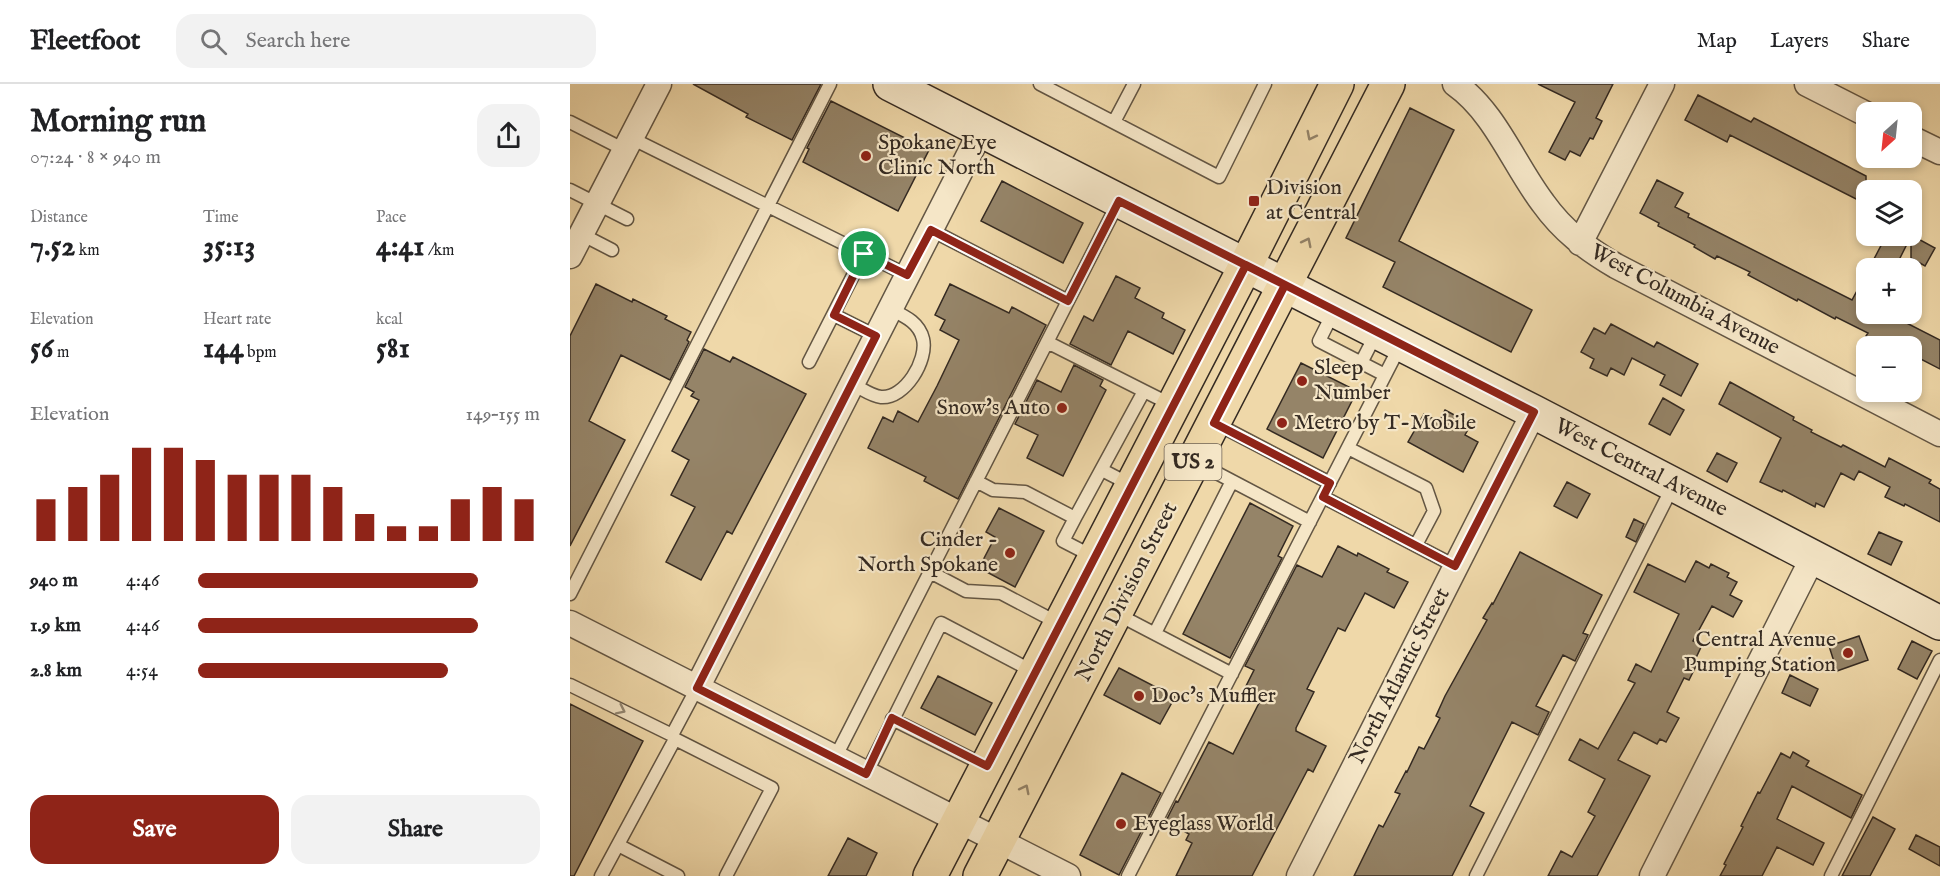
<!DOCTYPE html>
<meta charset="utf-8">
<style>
body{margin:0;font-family:"IM FELL English",serif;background:#f2f2f2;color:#202124;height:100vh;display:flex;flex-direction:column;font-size:22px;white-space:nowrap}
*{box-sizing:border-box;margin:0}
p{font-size:20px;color:#757577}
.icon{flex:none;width:33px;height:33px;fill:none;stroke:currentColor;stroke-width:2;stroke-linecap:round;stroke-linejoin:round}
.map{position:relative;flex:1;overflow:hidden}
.details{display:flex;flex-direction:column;background:#fff;width:570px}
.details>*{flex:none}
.needle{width:39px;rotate:207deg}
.buttons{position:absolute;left:1286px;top:18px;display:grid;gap:12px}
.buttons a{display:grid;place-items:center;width:66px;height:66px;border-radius:12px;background:#fff;box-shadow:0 3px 9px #0003;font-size:30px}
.pin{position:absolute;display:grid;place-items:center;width:51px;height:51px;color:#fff;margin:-26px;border:3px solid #fff;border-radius:50%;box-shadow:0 2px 6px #0007}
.round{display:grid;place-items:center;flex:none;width:63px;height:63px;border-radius:18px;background:#f2f2f2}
.overview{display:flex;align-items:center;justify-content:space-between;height:102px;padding:0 30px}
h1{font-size:33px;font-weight:800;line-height:45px}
.stats{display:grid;grid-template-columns:repeat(3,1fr);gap:9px;height:102px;padding:6px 30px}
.stats div{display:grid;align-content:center}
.stats b{font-size:30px;font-weight:800}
.stats small{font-size:16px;font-weight:400}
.stats p{font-size:16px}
.chart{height:168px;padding:12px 30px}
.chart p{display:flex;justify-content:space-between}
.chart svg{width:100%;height:108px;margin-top:6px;stroke:#8f2418;stroke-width:6}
.button{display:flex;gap:12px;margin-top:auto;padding:12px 30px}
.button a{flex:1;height:69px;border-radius:18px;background:#8f2418;color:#fff;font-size:24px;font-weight:800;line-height:69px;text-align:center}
.button a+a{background:#f2f2f2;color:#202124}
ul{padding:0 30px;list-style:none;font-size:20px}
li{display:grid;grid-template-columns:96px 72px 1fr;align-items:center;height:45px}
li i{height:15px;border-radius:8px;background:#8f2418}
header{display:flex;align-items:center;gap:36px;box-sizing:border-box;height:84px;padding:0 30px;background:#fff;border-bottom:2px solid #e0e0e0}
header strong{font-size:28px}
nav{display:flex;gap:33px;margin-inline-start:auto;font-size:21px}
.search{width:420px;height:54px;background:#f2f2f2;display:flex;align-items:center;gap:15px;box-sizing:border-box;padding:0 21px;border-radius:18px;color:#757577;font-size:22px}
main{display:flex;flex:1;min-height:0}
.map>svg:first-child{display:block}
.building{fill:#958468;stroke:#342a22;stroke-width:1.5}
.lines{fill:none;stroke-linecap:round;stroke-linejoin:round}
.lane-casing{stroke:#635644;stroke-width:15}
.street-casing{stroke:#635644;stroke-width:27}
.secondary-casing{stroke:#342a22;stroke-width:36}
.primary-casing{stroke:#342a22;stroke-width:36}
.lane{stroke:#f5e6c7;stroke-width:12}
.street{stroke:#f5e6c7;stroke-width:24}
.secondary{stroke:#f5e6c7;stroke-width:33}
.primary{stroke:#efd8a9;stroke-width:33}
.oneway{stroke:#928166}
.oneway2{stroke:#948874}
.route-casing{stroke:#fff;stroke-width:12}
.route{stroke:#8f2418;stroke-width:8}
.poi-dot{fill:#8f2418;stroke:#f5e6c7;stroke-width:2}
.labels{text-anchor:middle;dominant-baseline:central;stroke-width:4.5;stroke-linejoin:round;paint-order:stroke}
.shield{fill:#f5e6c7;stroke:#6e6254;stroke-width:1.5}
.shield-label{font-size:21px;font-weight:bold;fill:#342a22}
.poi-label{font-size:22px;fill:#342a22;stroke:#f5e6c7;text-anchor:start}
.street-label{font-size:22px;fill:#342a22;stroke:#f5e6c7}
</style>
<header>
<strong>Fleetfoot</strong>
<div class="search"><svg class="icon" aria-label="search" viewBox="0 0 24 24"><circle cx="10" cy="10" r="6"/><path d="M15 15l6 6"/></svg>Search here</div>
<nav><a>Map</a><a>Layers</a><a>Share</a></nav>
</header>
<main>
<section class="details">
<div class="overview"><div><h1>Morning run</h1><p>07:24 · 8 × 940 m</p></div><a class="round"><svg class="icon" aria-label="share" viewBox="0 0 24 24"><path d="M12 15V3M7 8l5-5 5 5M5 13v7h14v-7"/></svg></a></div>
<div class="stats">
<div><p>Distance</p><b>7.52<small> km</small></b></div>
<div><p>Time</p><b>35:13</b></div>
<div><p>Pace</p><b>4:41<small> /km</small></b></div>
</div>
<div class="stats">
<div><p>Elevation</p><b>56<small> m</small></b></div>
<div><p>Heart rate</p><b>144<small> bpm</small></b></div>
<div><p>kcal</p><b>581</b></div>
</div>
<div class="chart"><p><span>Elevation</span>149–155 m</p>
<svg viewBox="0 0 160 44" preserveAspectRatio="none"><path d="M5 44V27M15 44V22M25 44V17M35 44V6M45 44V6M55 44V11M65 44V17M75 44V17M85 44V17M95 44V22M105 44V33M115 44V38M125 44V38M135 44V27M145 44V22M155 44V27"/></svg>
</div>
<ul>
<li><b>940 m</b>4:46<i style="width:82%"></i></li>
<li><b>1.9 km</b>4:46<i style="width:82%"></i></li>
<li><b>2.8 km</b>4:54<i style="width:73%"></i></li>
</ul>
<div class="button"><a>Save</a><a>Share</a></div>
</section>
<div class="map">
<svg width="1370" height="792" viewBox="0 0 1370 792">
<rect width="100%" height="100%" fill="#efd8a9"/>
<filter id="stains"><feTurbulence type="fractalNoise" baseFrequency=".00333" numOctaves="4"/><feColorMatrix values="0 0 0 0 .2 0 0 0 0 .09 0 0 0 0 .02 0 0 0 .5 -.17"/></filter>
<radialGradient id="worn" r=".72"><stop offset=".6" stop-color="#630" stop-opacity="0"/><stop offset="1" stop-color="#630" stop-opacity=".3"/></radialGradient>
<path class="building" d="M123 0H251L222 56 176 33 178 30Z
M968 0H1043L1026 34 1032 37 1023 55 1020 54 1010 72 1000 67 995 76 979 68 1005 18Z
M1128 11 1181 38 1184 34 1296 92V120L1160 51 1157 58 1115 36Z
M261 17 359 66 328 127 233 78 239 65 237 64Z
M840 24 884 46 829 157 962 226 941 268 813 203 825 178 776 154Z
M1087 96 1113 109 1105 123 1119 130 1118 133 1282 216 1296 190V230H1319L1370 256V285L1341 270V262H1317L1296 252 1298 249 1266 233 1265 235 1228 215 1227 217 1178 191 1180 188 1147 172 1145 175 1124 163 1125 161 1088 142 1089 139 1070 129Z
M432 97 513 139 493 179 411 137Z
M1341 151 1365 164 1355 182 1341 174Z
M1316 152H1321L1337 160 1325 184 1304 175Z
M546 192 570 204 565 214 594 229 592 234 615 246 603 270 558 247 541 281 500 260 514 232 523 237Z
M26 200 62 218 63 215 97 232 95 235 121 248 117 256 119 258 100 296 51 271 19 337 55 356 0 462V252Z
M380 200 439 229 442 223 476 241 388 415 354 397 356 393 298 364 313 333 323 338 328 327 348 338 367 302 389 256 370 246 375 236 365 231Z
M1041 240 1084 263 1087 258 1128 280 1111 312 1090 301 1095 291 1062 274 1054 291 1041 284 1037 292 1020 284 1024 275 1011 268 1024 244 1035 250Z
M134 265 160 278 163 273 236 310 162 450 157 447 131 496 96 478 125 423 101 411 119 376 102 367 129 316 121 312 124 308 115 303Z
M731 279 787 307 753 374 697 345Z
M504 281 533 296 530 302 536 306 493 392 457 374 468 351 445 340 467 296 491 308Z
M1160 298 1224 333 1223 336 1242 346 1241 348 1271 363 1273 361 1315 383 1319 374 1361 396 1359 399 1370 405V438L1335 420 1334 422 1315 413 1320 403 1289 387 1284 396 1271 389 1254 423 1246 419 1245 423 1213 406 1212 408 1190 398 1211 354 1149 320Z
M1093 314 1114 326 1100 351 1079 340Z
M875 326 901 340 895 351 908 358 893 388 838 358 854 330 869 338Z
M1147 369 1167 379 1157 398 1137 387Z
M997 398 1020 410 1007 434 984 422Z
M680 419 723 442 708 472 712 474 660 574 613 550Z
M429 424 474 447 445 503 409 484 425 453 416 448Z
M1064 435 1074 440 1066 458 1056 453Z
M1309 448 1332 458 1321 481 1298 470Z
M768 462 787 472 788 469 819 485 817 488 838 498 824 524 795 509 775 547 768 544 737 605 744 608 726 644V647L756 662 743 688 738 685 682 792H606L622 759 616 756 619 750 596 737 606 717 608 718 639 658 663 670 689 619 672 610 684 586 675 582 727 481 752 493Z
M950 468 1032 511 1013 549 1018 551 1005 577 993 571 966 622 979 628 968 651 942 638 900 722 914 729 882 792H784L809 741 813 743 830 710 825 708 836 687 837 688 849 663 854 665 870 634 866 632 875 612 917 536 913 534 922 519 923 520Z
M1126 477 1139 484 1141 480 1159 489 1157 493 1167 498 1160 511 1172 517 1163 533 1142 522 1123 557 1132 561 1124 578 1127 580 1119 596 1114 594 1097 628 1109 634 1096 658 1090 655 1087 660 1064 648 1048 676 1080 692 1027 792H978L991 767 1002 773 1025 732 1018 728 1035 695 999 676 1010 655 1028 665 1065 599 1058 596 1066 580 1081 588 1109 530 1064 508 1078 480 1115 498Z
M1289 552 1298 576 1267 587 1259 562Z
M1342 557 1362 567 1347 595 1328 585Z
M549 584 605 613 590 640 534 611Z
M1220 591 1248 605 1240 622 1212 609Z
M368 592 422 619 405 651 351 624Z
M0 620 73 657 4 792H0Z
M1223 668 1239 677 1236 682 1292 711 1281 734 1222 702 1207 735 1254 759 1243 781 1207 763 1192 792H1150L1156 781 1154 780 1173 743 1171 742 1188 708 1190 709 1211 669 1220 674Z
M552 689 591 709 549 791 510 771Z
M1303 733 1325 745 1300 792H1272Z
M1346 751 1370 763V782L1339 765Z
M278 754 307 769 296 792H258Z"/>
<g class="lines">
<g class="lane-casing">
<path id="lane" d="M470 0 649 93 695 0
M0 38 55 66
M544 38 564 0
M61 54 337 191
M0 106 57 135
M361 146 498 217
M11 150 42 166
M764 227 749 257 815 291
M264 231 306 252
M477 258 574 307 505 434
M239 278 294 170
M791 279 807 248
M282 300C291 304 301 312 311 313 335 315 358 276 353 255 349 238 334 232 320 225
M574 307 602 321
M645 339 760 399
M778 364 856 404 864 427 846 461
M624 377 662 397
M532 386 561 401
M406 397 423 406 455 408 505 434 493 457 524 473
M753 413 885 482
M360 488 396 507 431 509 488 539
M0 510 260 0
M547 530 662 590
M585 549 662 397 740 438
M0 601 102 651
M127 604 102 651 105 655 202 704 156 792
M322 635 414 681
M265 674 549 117
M296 690 371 539 464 588
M48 761 108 792
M31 792 105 655
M558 792 830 262
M906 792 1103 402
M1261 792 1370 576"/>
</g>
<g class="street-casing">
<path id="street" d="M885 0C925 28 944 81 973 119 993 147 1017 165 1046 182L1370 350
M1237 0 1296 30
M1341 54 1370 68
M1010 159 1092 0
M0 172 89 0
M0 539 498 792
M127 604 411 47
M729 792 964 328
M1082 792 1243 473"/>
</g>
<g class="secondary-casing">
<path id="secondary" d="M320 0 964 328 1370 539"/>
</g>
<g class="primary-casing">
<path id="primary" d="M360 792 676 181 767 0
M410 792 818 0"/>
</g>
<use href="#lane" class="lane"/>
<use href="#street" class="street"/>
<use href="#secondary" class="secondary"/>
<use href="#primary" class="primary"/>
</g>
<defs><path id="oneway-chevron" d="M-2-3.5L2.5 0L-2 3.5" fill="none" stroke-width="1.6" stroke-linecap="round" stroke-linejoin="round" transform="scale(1.5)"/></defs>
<g class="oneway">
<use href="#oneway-chevron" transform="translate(741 52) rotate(117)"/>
<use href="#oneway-chevron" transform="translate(737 158) rotate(-63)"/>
<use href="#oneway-chevron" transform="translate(455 705) rotate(-63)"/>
</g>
<use class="oneway2" href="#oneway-chevron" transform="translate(51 626) rotate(26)"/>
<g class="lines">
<g class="route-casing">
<path id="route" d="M294 170 264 231 306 252 127 604 296 690 322 634 417 682 676 181 964 328 885 482 753 413 760 399 644 339 715 201 549 117 498 217 361 146 337 191 294 170"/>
</g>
<use href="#route" class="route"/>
</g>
<g class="poi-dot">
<circle cx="296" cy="72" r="6"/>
<rect x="678" y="111" width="12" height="12" rx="3"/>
<circle cx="732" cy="297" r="6"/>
<circle cx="492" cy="324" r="6"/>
<circle cx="712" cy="339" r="6"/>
<circle cx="440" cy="469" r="6"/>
<circle cx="1278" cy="569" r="6"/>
<circle cx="569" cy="612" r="6"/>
<circle cx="551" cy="740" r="6"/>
</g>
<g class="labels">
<rect class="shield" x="594.5" y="360" width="57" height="36" rx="4.5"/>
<g class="shield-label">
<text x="623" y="378">US 2</text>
</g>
<g class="poi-label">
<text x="308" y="59">Spokane Eye<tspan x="308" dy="25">Clinic North</tspan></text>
<text x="696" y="104">Division<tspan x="696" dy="25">at Central</tspan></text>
<text x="744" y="284">Sleep<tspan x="744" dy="25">Number</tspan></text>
<text x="480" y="324" text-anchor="end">Snow's Auto</text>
<text x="724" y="339">Metro by T-Mobile</text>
<text x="428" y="456" text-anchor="end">Cinder -<tspan x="428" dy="25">North Spokane</tspan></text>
<text x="1266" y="556" text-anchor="end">Central Avenue<tspan x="1266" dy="25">Pumping Station</tspan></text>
<text x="581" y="612">Doc's Muffler</text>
<text x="563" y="740">Eyeglass World</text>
</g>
<g class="street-label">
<text transform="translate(1115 216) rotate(28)">West Columbia Avenue</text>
<text transform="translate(1071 384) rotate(27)">West Central Avenue</text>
<text transform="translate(557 508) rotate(-63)">North Division Street</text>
<text transform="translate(830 592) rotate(-63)">North Atlantic Street</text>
</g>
</g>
<rect width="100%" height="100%" filter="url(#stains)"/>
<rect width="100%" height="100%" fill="url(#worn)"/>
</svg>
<div class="buttons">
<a><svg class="needle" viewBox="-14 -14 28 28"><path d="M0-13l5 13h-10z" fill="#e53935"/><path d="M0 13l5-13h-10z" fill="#757577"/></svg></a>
<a><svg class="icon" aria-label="layers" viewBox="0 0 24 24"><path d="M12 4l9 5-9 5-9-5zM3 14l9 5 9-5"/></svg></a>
<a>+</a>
<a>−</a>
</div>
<div class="pin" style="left:294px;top:170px;background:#1e9e55"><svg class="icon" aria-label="arrive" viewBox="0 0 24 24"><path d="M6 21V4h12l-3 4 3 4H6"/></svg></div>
</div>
</main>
